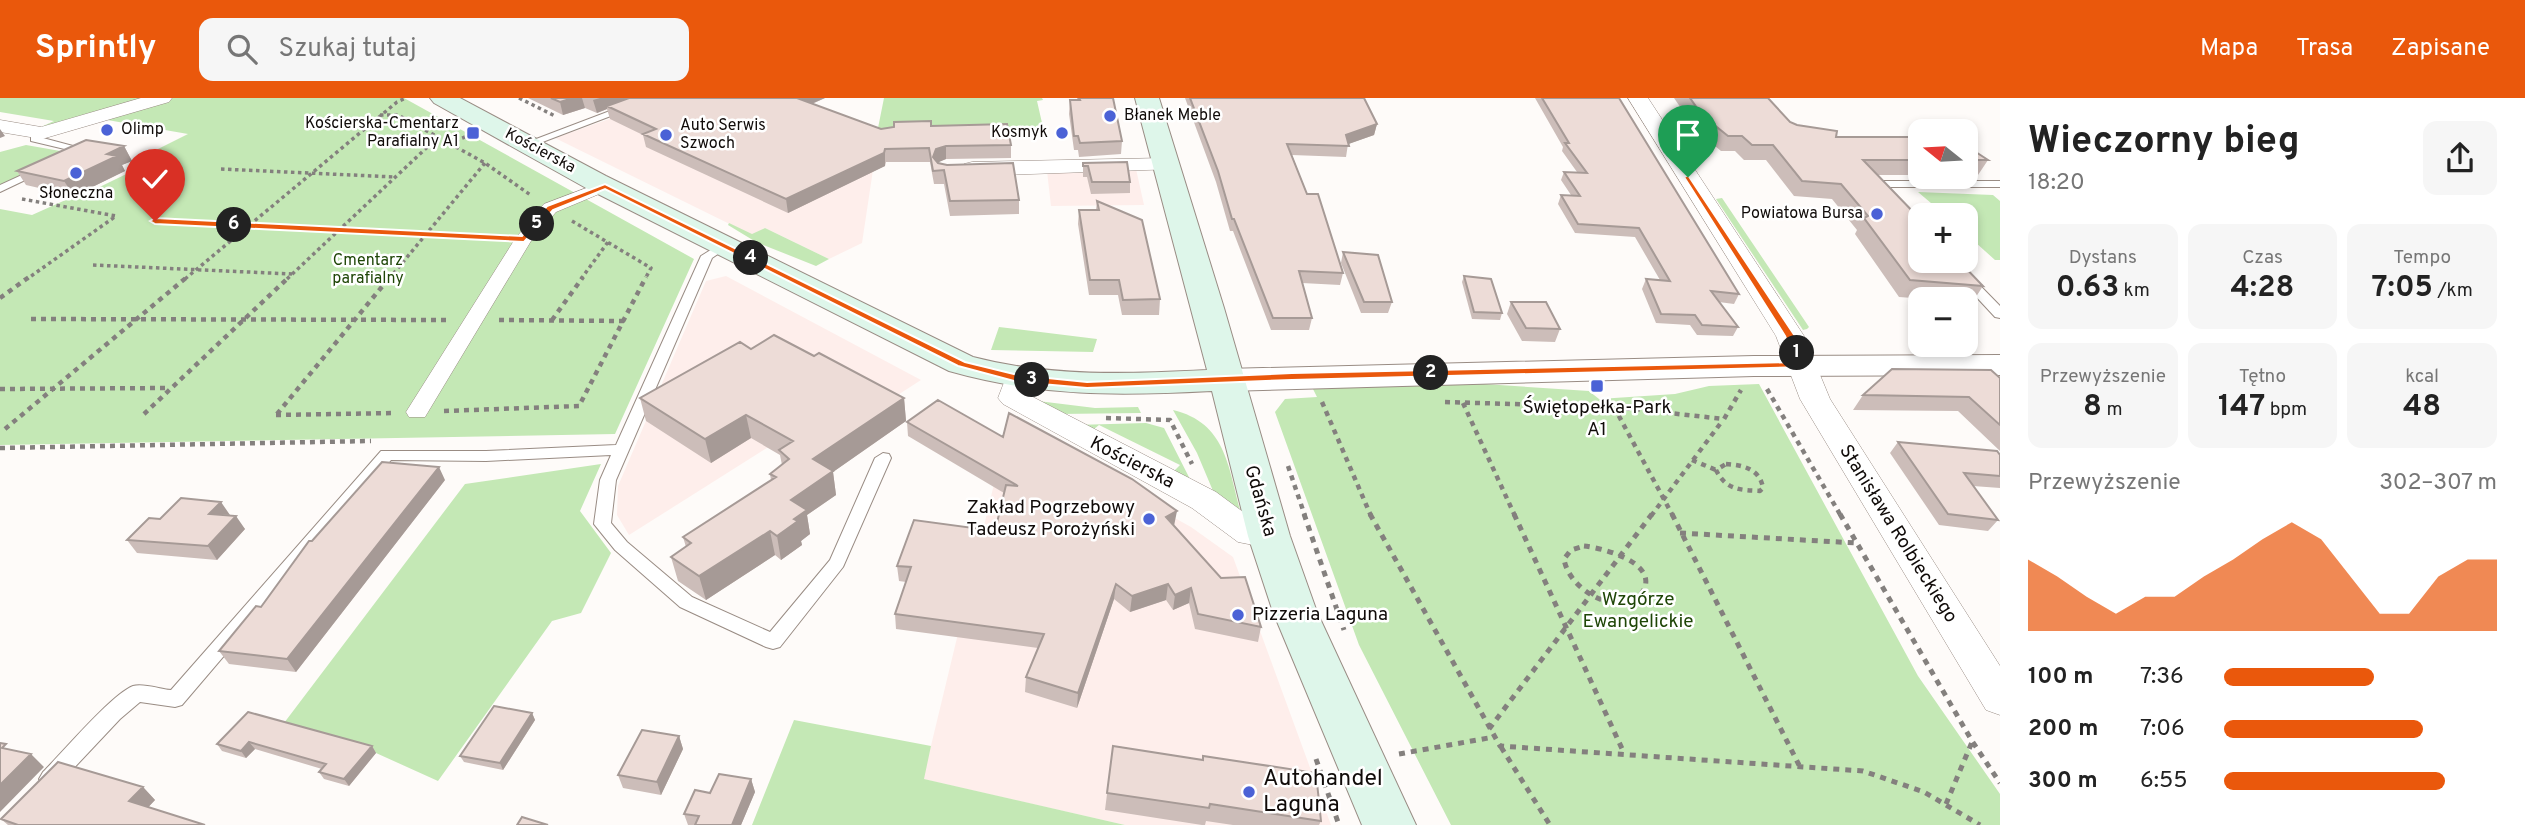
<!DOCTYPE html>
<html lang="pl">
<meta charset="utf-8">
<style>
body{margin:0;font-family:Overpass,sans-serif;background:#f6f6f6;color:#222;height:100vh;display:flex;flex-direction:column;font-size:26px;white-space:nowrap}
*{box-sizing:border-box;margin:0}
p{font-size:23px;color:#767676}
.icon{flex:none;width:38px;height:38px;fill:none;stroke:currentColor;stroke-width:2;stroke-linecap:round;stroke-linejoin:round}
.map{position:relative;flex:1;overflow:hidden}
.details{display:flex;flex-direction:column;background:#fff;width:525px}
.details>*{flex:none}
.needle{width:46px;rotate:288deg}
.tools{position:absolute;left:1908px;top:21px;display:grid;gap:14px}
.tools a{display:grid;place-items:center;width:70px;height:70px;border-radius:14px;background:#fff;box-shadow:0 4px 10px #0003;font-size:35px}
.pin{position:absolute;display:grid;place-items:center;width:60px;height:60px;color:#fff;margin:-72px -30px;border-radius:50% 50% 50% 0;rotate:-45deg;box-shadow:0 0 7px #0007}
.pin .icon{rotate:45deg}
.km{position:absolute;width:35px;height:35px;margin:-18px;border-radius:50%;background:#222;color:#fff;font-size:19px;line-height:35px;text-align:center}
.round{display:grid;place-items:center;flex:none;width:74px;height:74px;border-radius:14px;background:#f6f6f6}
.overview{display:flex;align-items:center;justify-content:space-between;height:119px;padding:0 28px}
h1{font-size:38px;font-weight:700;line-height:52px}
.metrics{display:grid;grid-template-columns:repeat(3,1fr);gap:10px;height:119px;padding:7px 28px}
.metrics div{display:grid;align-content:center;border-radius:14px;background:#f6f6f6;text-align:center}
.metrics b{font-size:30px;font-weight:700}
.metrics small{font-size:19px;font-weight:400}
.metrics p{font-size:19px}
.chart{height:196px;padding:14px 28px}
.chart p{display:flex;justify-content:space-between}
.chart svg{width:100%;height:126px;margin-top:7px;fill:#ea580c;opacity:.7}
ul{padding:0 28px;list-style:none;font-size:23px}
li{display:grid;grid-template-columns:112px 84px 1fr;align-items:center;height:52px}
li i{height:18px;border-radius:9px;background:#ea580c}
header{display:flex;align-items:center;gap:42px;box-sizing:border-box;height:98px;padding:0 35px;background:#ea580c;color:#fff}
header strong{font-size:33px}
nav{display:flex;gap:38px;margin-inline-start:auto;font-size:24px}
.search{width:490px;height:63px;background:#f6f6f6;display:flex;align-items:center;gap:18px;box-sizing:border-box;padding:0 24px;border-radius:14px;color:#767676;font-size:26px}
main{display:flex;flex:1;min-height:0}
.map>svg:first-child{display:block}
.commercial{fill:#feeeeb}
.green{fill:#c4e8b5}
.lines{fill:none;stroke-linecap:round;stroke-linejoin:round}
.service-casing{stroke:#998c84;stroke-width:2}
.pedestrian-casing{stroke:#998c84;stroke-width:1}
.minor-casing{stroke:#998c84;stroke-width:1}
.tertiary-casing{stroke:#998c84;stroke-width:2}
.secondary-casing{stroke:#998c84;stroke-width:2}
.path-far2{stroke:#84807e;stroke-width:3.5;stroke-dasharray:3.5 3.5;stroke-linecap:butt}
.path-far1{stroke:#84807e;stroke-width:4.5;stroke-dasharray:5 5;stroke-linecap:butt}
.path{stroke:#84807e;stroke-width:5;stroke-dasharray:6 6;stroke-linecap:butt}
.service{fill:#fff;fill-rule:evenodd}
.pedestrian{fill:#fff;fill-rule:evenodd}
.minor{fill:#fff;fill-rule:evenodd}
.tertiary{fill:#fff;fill-rule:evenodd}
.secondary{fill:#def6ea;fill-rule:evenodd}
.wall{fill:#ccbdb9}
.shaded-wall{fill:#a69a96}
.building{fill:#eddcd7;stroke:#a69a96;stroke-width:2}
.route{fill:#ea580c;stroke:#fff;stroke-width:2}
.poi-dot{fill:#4b62d6;stroke:#fff;stroke-width:2.5}
.labels{text-anchor:middle;dominant-baseline:central;stroke-width:5;stroke-linejoin:round;paint-order:stroke}
.far-poi-label{font-size:16px;fill:#100b09;stroke:#fff;text-anchor:start}
.far-street-label{font-size:16px;fill:#100b09;stroke:#fff}
.far-park-label{font-size:16px;fill:#1f4607;stroke:#fff}
.poi-label{font-size:19px;fill:#100b09;stroke:#fff}
.street-label{font-size:19px;fill:#100b09;stroke:#fff}
.park-label{font-size:19px;fill:#1f4607;stroke:#fff}
.near-poi-label{font-size:23px;fill:#100b09;stroke:#fff;text-anchor:start}
</style>
<header>
<strong>Sprintly</strong>
<div class="search"><svg class="icon" aria-label="search" viewBox="0 0 24 24"><circle cx="10" cy="10" r="6"/><path d="M15 15l6 6"/></svg>Szukaj tutaj</div>
<nav><a>Mapa</a><a>Trasa</a><a>Zapisane</a></nav>
</header>
<main>
<div class="map">
<svg width="2000" height="727" viewBox="0 0 2000 727">
<rect width="100%" height="100%" fill="#fefbf9"/>
<path class="commercial" d="M632 13 876 52 862 145 829 161 765 130 752 137 555 40Z
M1136 71 1144 107 1051 108 1047 73Z
M726 178 921 282 873 313 824 314 629 437 617 417 618 388 706 183Z
M1008 328 1191 429 1233 459 1331 727H1125L923 681Z"/>
<path class="green" d="M0 0H404L694 161 615 336 0 347V111L32 117 70 100 75 101 153 63 140 60 188 36 90 19 41 29 54 23 0 14Z
M884 0H1042L1043 2 1037 3 1045 38 963 41 958 29 878 30Z
M26 47 66 54 65 57 0 87V54Z
M1918 94 1993 97 2000 103V162H1995L1965 135V117H1945Z
M1722 100 1809 229 1807 231 1803 232 1716 101Z
M729 125 752 136 765 130 829 161 816 168 756 144 728 127Z
M999 229 1097 241 1093 254 991 252Z
M1484 286 1589 293 1599 301 1675 296 1709 288 1759 286 1918 578 2000 696V727H1451L1359 547 1275 314 1285 301 1317 299 1312 289Z
M1038 303 1095 310 1138 309 1141 315 1059 316Z
M1173 312C1227 325 1228 370 1241 415L1216 400 1197 355Z
M1146 325 1164 330 1194 389 1170 377 1180 367 1099 327 1088 336 1075 327Z
M601 366 580 413 611 455 581 515 552 523 438 683 376 655 281 629 465 386Z
M794 622 931 648 924 681 1125 727H752Z"/>
<g class="lines">
<g class="service-casing">
<path id="service" d="M644 0H658L532 48 523 46Z
M42 32 47 35 43 40 88 52 78 57 73 53 31 43V39Z
M35 71 44 73 0 94V87Z
M2000 83V89H1887L1892 97 1886 100 1882 99 1874 86 1880 83Z
M725 143 731 147 712 160 616 382 611 425 627 444 692 499 770 534 830 462 875 360 883 355 889 356 891 360 843 469 780 549 773 551 766 549 680 509 615 452 594 426 600 382 611 357 486 363 391 362 182 607 175 609 140 604 120 621 57 688 50 690 43 688 39 681 43 674C61 656 112 596 133 588 143 585 160 591 171 592L381 353H486L616 347 701 158Z
M1943 163H1956L2000 208V220L1995 219Z"/>
</g>
<g class="pedestrian-casing">
<path id="pedestrian" d="M605 83 613 88 611 91 556 114 531 143 425 319H409L406 314 515 141 544 106Z"/>
</g>
<g class="minor-casing">
<path id="minor" d="M141 0H172L169 4 42 41 0 34V22L41 29Z
M1628 0H1648L1804 238 1830 301 2000 568V617L1986 612 1800 301 1776 238Z
M1167 60 1175 61 1178 66 1175 71 972 78 964 76 961 71 964 66 972 64Z
M1018 271 1028 274 1032 280 1029 297 1216 394 1258 425 1281 429 1286 438 1281 447 1269 450 1238 444 1192 410 1003 306 998 300 1008 274Z"/>
</g>
<g class="tertiary-casing">
<path id="tertiary" d="M2000 257V277L1754 278 1226 293 1214 289 1208 282 1214 275 1226 271 1754 258Z"/>
</g>
<g class="secondary-casing">
<path id="secondary" d="M430 0H460L606 78 973 259C1050 279 1128 276 1207 272L1135 0H1159L1224 210 1290 438 1317 514 1416 727H1362L1273 514 1248 438 1212 293C1118 298 1041 299 949 273L586 90 434 5Z"/>
</g>
<path class="path-far2" d="M519 0 555 18
M380 17H398L485 65 532 98
M449 45 465 39
M221 71 395 79
M22 101 116 118 27 181
M154 123 499 140
M572 123 651 170 645 181
M93 167 292 176
M185 181 397 4 406 0
M287 181 438 39
M389 181 485 65
M581 181 608 144"/>
<path class="path-far1" d="M0 200 29 179
M31 221 448 222
M499 222 624 223
M552 222 583 179
M0 291 170 290
M1767 291 1841 418
M1322 304 1371 418
M1445 304 1614 309 1724 321 1741 292
M1463 305 1515 418
M1614 309 1673 418
M444 313 579 308 646 179
M144 316 289 179
M277 316 390 179
M276 317 394 315
M1106 320 1170 322 1192 366
M5 331 187 179
M0 350 371 343
M1692 362 1716 372
M1726 366C1743 367 1760 371 1763 390L1760 393C1740 392 1726 392 1716 372Z
M1288 368 1305 418
M1651 418 1723 322"/>
<path class="path" d="M1304 416 1344 532
M1370 416 1500 648 1863 673 1924 694 1980 727
M1514 416 1624 655
M1672 416 1799 667
M1840 416 1972 643 2000 685
M1680 435 1856 445
M1584 448C1602 450 1653 463 1645 489 1643 494 1640 498 1635 501 1607 515 1568 488 1564 461L1571 452Z
M1489 631 1652 416
M1501 649 1550 727
M1399 656 1494 639
M1316 661 1339 727
M1946 706 1972 644"/>
<use href="#service" class="service"/>
<use href="#pedestrian" class="pedestrian"/>
<use href="#minor" class="minor"/>
<use href="#tertiary" class="tertiary"/>
<use href="#secondary" class="secondary"/>
</g>
<path class="wall" d="M528 0H825L812 6 881 31 932 28 1011 47V60L946 61 937 64 1019 102V116L950 118 944 86H934L930 64H886L885 68 788 115 646 49 643 37 610 21 607 11 597 15 585 10 563 17Z
M1077 0H1113L1122 43 1121 56 1079 59 1078 52H1074L1069 16 1070 2H1077Z
M1185 0H1364L1377 26 1374 37 1348 46 1346 59 1292 57 1307 96 1343 175 1340 187 1302 185 1312 220 1309 232H1271L1233 133H1230L1216 84Z
M1535 0H1619L1739 196 1734 206 1719 204 1738 229 1733 238 1697 237 1690 227 1656 225 1642 191 1646 181 1660 182 1635 139 1575 135 1558 106 1561 97H1571L1561 82 1564 74H1577L1562 53 1563 49Z
M1674 0H1768L1790 24 1797 27 1836 39H1920V77H1878L1983 188 1972 205H1965V201H1927L1899 199 1855 136 1857 132 1832 101 1794 98 1766 62H1744L1735 53H1721L1696 32Z
M1965 47 1988 62 1978 77H1965Z
M124 48 132 63 122 67 125 73 74 98 26 87 17 73Z
M1083 65 1130 84V95L1091 96 1087 79H1083Z
M1097 103 1160 201 1159 217H1122L1118 197H1089L1078 126 1079 112H1096Z
M1343 154 1392 204 1388 215H1361L1341 165Z
M1464 178 1502 215 1500 222 1472 221 1462 184Z
M1511 204 1560 231 1555 244 1522 243 1507 216Z
M751 251 814 258 904 300 906 323 833 374 836 397 807 417 810 436 801 443 802 447 781 462 775 457 706 502 678 483 671 459 686 449 683 439 771 382 770 376 782 367 780 357 751 340 711 365 646 323 640 300Z
M2000 280V353L1958 313 1853 312 1863 297Z
M907 324 1003 339 1174 428 1261 529 1258 544 1195 531 1189 505 1173 512 1166 502 1130 514 1114 501 1077 610 1025 594 1026 579 1038 550 896 531 895 516 906 484 899 483 897 468 995 433 1004 395 908 338Z
M1898 344 2000 357V390L1973 388 1998 422 1988 433 1939 427 1890 355Z
M445 382 296 574 229 566 219 553 261 509 312 443Z
M229 417 245 431 217 462 137 455 127 442 160 421Z
M248 614 372 648 376 655 349 688 324 681 319 674 322 671 255 651 246 660 222 653 217 646Z
M532 615 535 622 503 672 464 664 460 658Z
M679 638 683 651 661 697 623 690 618 677Z
M1113 648 1202 662 1203 658 1321 723 1319 727H1233L1206 723 1205 727H1202L1105 712Z
M751 681 755 694 741 727H688L684 716 710 695Z
M143 689 155 702 148 709 205 727H8L1 721Z"/>
<path class="shaded-wall" d="M573 0H582L585 10 563 17 560 4Z
M600 0H637L607 8V11L597 15 593 2Z
M795 0H825L797 12Z
M1377 26 1374 37 1343 48 1346 37Z
M0 31 5 38 0 40Z
M124 48 132 63 122 67 125 73 74 98 64 83 107 56Z
M946 48V61L937 65 933 59 936 51Z
M885 51V68L788 115 786 101Z
M904 300 906 323 833 374 836 397 807 417 810 436 801 443 802 447 781 462 777 438 791 402 813 361Z
M746 317 751 340 711 365 705 341Z
M439 369 445 382 296 574 287 561Z
M221 404 230 417 209 416Z
M1177 413 1174 428 1166 419Z
M236 418 245 431 217 462 208 448Z
M770 433 775 457 706 502 699 478Z
M1116 486 1114 501 1077 610 1078 595Z
M1168 486 1166 502 1130 514 1132 498Z
M1191 490 1189 505 1173 512 1175 497Z
M532 615 535 622 503 672 500 665Z
M679 638 683 651 661 697 657 684Z
M249 644 255 651 246 660 241 653Z
M372 648 376 655 349 688 344 681Z
M31 656 44 669 0 714V687Z
M751 681 755 694 741 727H732Z
M143 689 155 702 142 716 129 703Z"/>
<path class="building" d="M551 0H573L560 4Z
M629 0H797L881 31 894 29V24L931 23V28L1007 26 1011 47 946 48 936 51 933 59 938 65 947 67 1013 65 1019 102 950 103 944 72 933 73 929 50 885 51 884 55 786 101 643 36 656 31 607 8Z
M1079 0H1113L1122 43 1080 45 1078 38H1074L1070 2H1080Z
M1190 0H1364L1377 26 1346 37 1349 48 1287 46 1307 96H1318L1343 175 1299 173 1312 220H1273L1234 121H1232L1218 73Z
M1542 0H1619L1739 196 1711 193 1738 229 1702 227 1695 217 1661 216 1646 181 1670 183 1639 130 1578 126 1561 97 1580 98 1564 74 1587 75 1565 45H1569Z
M1690 0H1768L1790 24 1797 27 1837 33 1836 39H1920V62H1863L1920 121V163H1959L1983 188 1910 182 1864 120 1868 118 1841 86 1802 83 1773 47H1752L1742 38H1728L1702 17Z
M86 42 124 48 107 56 117 58 64 83 17 73Z
M1965 47 1988 62H1965Z
M1127 64 1130 84H1092L1088 68H1083V65Z
M1097 103 1142 122 1160 201 1123 202 1119 182H1090L1079 112H1099Z
M1343 154 1378 157 1392 204H1364Z
M1464 178 1491 181 1502 215 1474 214Z
M1511 204H1546L1560 231 1526 230Z
M774 237 814 258 819 255 904 300 813 361 833 373 791 402 807 412 794 421 798 423 777 438 770 433 699 478 671 459 691 445 683 439 776 379 770 376 789 361 779 352 793 343 746 317 705 341 640 300 740 244 751 251Z
M1892 271 1991 272 2000 280V327L1969 299 1863 297Z
M938 302 1003 339 1009 315 1132 381 1177 413 1166 419 1221 480 1245 479 1261 529 1198 516 1191 490 1175 497 1168 486 1132 498 1116 486 1078 595 1026 579 1044 536 895 516 911 469 897 468 914 422 995 433 1006 387 1018 388 907 324Z
M1898 344 1997 353 2000 357V378L1964 375 1998 422 1948 416Z
M382 364 439 369 287 561 219 553 256 508 261 509 309 443H312Z
M181 400 221 404 209 416 236 418 208 448 127 442 149 420 160 421Z
M494 608 532 615 500 665 460 658Z
M248 614 372 648 344 681 319 674 326 666 249 644 241 653 217 646Z
M642 632 679 638 657 684 618 677Z
M0 645 6 646 2 650 31 656 0 687Z
M1113 648 1203 662V658L1316 675 1321 723 1210 706 1209 710 1107 695Z
M58 664 143 689 129 703 205 727H18L1 721Z
M719 676 751 681 732 727H695L699 718 684 716 695 692 710 695Z
M522 719 548 727H517Z"/>
<path class="route" d="M1688 77 1795 238 1807 267 1806 269 1292 282 1087 290 1018 284 958 268 605 91 553 112 524 144 155 126 150 123 155 120 522 138 547 108 605 86 965 264 1018 277 1087 284 1292 275 1796 264 1785 238 1684 79Z"/>
<g class="poi-dot">
<circle cx="1110" cy="18" r="7"/>
<circle cx="107" cy="32" r="7"/>
<rect x="466" y="28" width="14" height="14" rx="3.5"/>
<circle cx="1062" cy="35" r="7"/>
<circle cx="666" cy="37" r="7"/>
<circle cx="76" cy="75" r="7"/>
<circle cx="1877" cy="116" r="7"/>
<rect x="1590" y="281" width="14" height="14" rx="3.5"/>
<circle cx="1149" cy="421" r="7"/>
<circle cx="1238" cy="517" r="7"/>
<circle cx="1249" cy="694" r="7"/>
</g>
<g class="labels">
<g class="far-poi-label">
<text x="1124" y="18">Błanek Meble</text>
<text x="459" y="26" text-anchor="end">Kościerska-Cmentarz<tspan x="459" dy="18">Parafialny A1</tspan></text>
<text x="680" y="28">Auto Serwis<tspan x="680" dy="18">Szwoch</tspan></text>
<text x="121" y="32">Olimp</text>
<text x="1048" y="35" text-anchor="end">Kosmyk</text>
<text x="76" y="96" text-anchor="middle">Słoneczna</text>
<text x="1863" y="116" text-anchor="end">Powiatowa Bursa</text>
</g>
<g class="far-street-label">
<text transform="translate(540 53) rotate(28)">Kościerska</text>
</g>
<g class="far-park-label">
<text x="368" y="163">Cmentarz<tspan x="368" dy="18">parafialny</tspan></text>
</g>
<g class="poi-label">
<text x="1597" y="310">Świętopełka-Park<tspan x="1597" dy="22">A1</tspan></text>
<text x="1135" y="410" text-anchor="end">Zakład Pogrzebowy<tspan x="1135" dy="22">Tadeusz Porożyński</tspan></text>
<text x="1252" y="517" text-anchor="start">Pizzeria Laguna</text>
</g>
<g class="street-label">
<text transform="translate(1132 365) rotate(27)">Kościerska</text>
<text transform="translate(1260 403) rotate(74)">Gdańska</text>
<text transform="translate(1898 436) rotate(58)">Stanisława Rolbieckiego</text>
</g>
<g class="park-label">
<text x="1638" y="502">Wzgórze<tspan x="1638" dy="22">Ewangelickie</tspan></text>
</g>
<g class="near-poi-label">
<text x="1263" y="681">Autohandel<tspan x="1263" dy="26">Laguna</tspan></text>
</g>
</g>
</svg>
<div class="tools">
<a><svg class="needle" viewBox="-14 -14 28 28"><path d="M0-13l5 13h-10z" fill="#e53935"/><path d="M0 13l5-13h-10z" fill="#767676"/></svg></a>
<a>+</a>
<a>−</a>
</div>
<div class="pin" style="left:1688px;top:79px;background:#1e9e55"><svg class="icon" aria-label="arrive" viewBox="0 0 24 24"><path d="M6 21V4h12l-3 4 3 4H6"/></svg></div>
<div class="pin" style="left:155px;top:123px;background:#d93025"><svg class="icon" aria-label="check" viewBox="0 0 24 24"><path d="M5 12l5 5 9-10"/></svg></div>
<b class="km" style="left:1797px;top:255px">1</b>
<b class="km" style="left:1431px;top:275px">2</b>
<b class="km" style="left:1032px;top:282px">3</b>
<b class="km" style="left:751px;top:160px">4</b>
<b class="km" style="left:537px;top:126px">5</b>
<b class="km" style="left:234px;top:127px">6</b>
</div>
<section class="details">
<div class="overview"><div><h1>Wieczorny bieg</h1><p>18:20</p></div><a class="round"><svg class="icon" aria-label="share" viewBox="0 0 24 24"><path d="M12 15V3M7 8l5-5 5 5M5 13v7h14v-7"/></svg></a></div>
<div class="metrics">
<div><p>Dystans</p><b>0.63<small> km</small></b></div>
<div><p>Czas</p><b>4:28</b></div>
<div><p>Tempo</p><b>7:05<small> /km</small></b></div>
</div>
<div class="metrics">
<div><p>Przewyższenie</p><b>8<small> m</small></b></div>
<div><p>Tętno</p><b>147<small> bpm</small></b></div>
<div><p>kcal</p><b>48</b></div>
</div>
<div class="chart"><p><span>Przewyższenie</span>302–307 m</p>
<svg viewBox="0 0 160 44" preserveAspectRatio="none"><path d="M0 44V19L10 25L20 32L30 38L40 32L50 32L60 25L70 19L80 12L90 6L100 12L110 25L120 38L130 38L140 25L150 19L160 19V44z"/></svg>
</div>
<ul>
<li><b>100 m</b>7:36<i style="width:55%"></i></li>
<li><b>200 m</b>7:06<i style="width:73%"></i></li>
<li><b>300 m</b>6:55<i style="width:81%"></i></li>
</ul>
</section>
</main>
